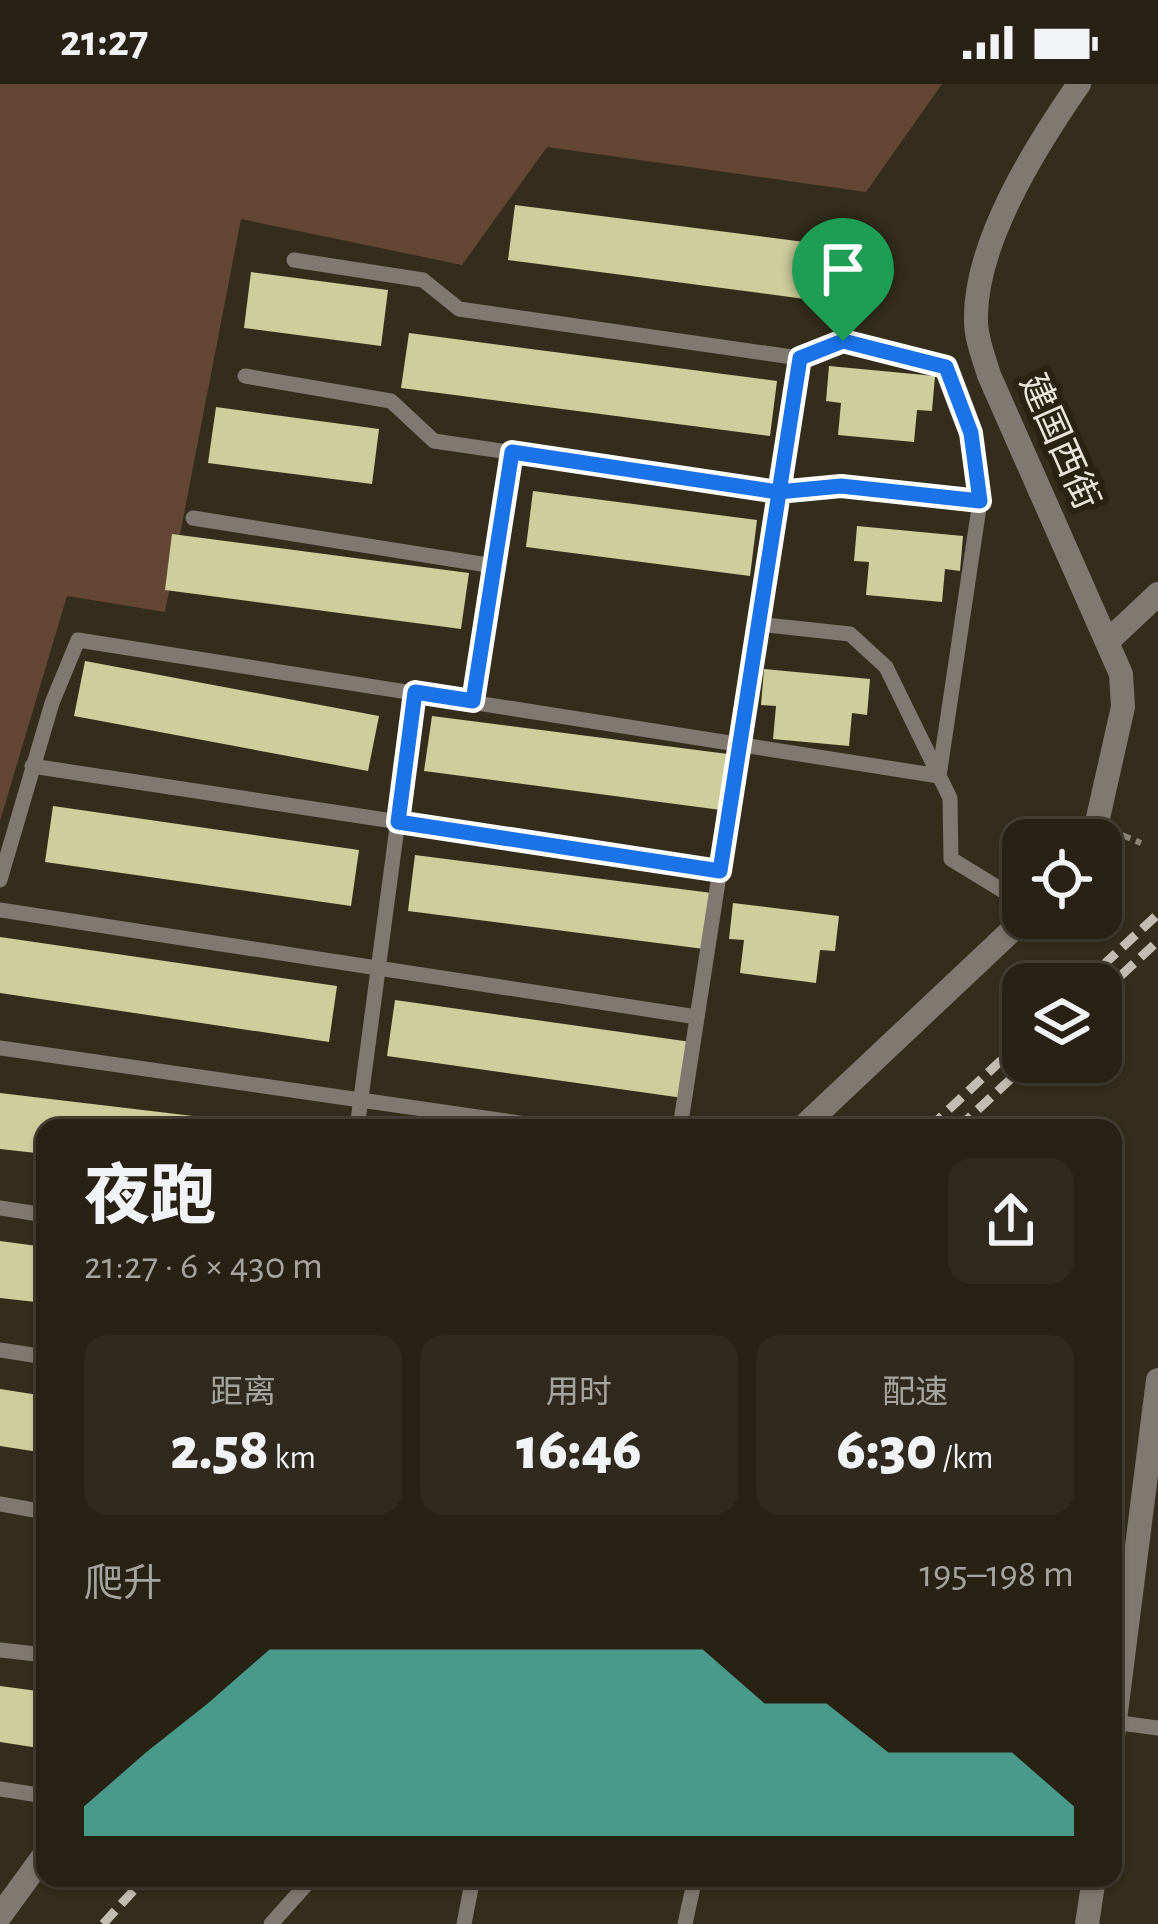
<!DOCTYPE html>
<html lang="zh">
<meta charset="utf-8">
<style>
body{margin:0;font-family:"Alegreya Sans","Noto Sans SC",sans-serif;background:#2f2a1d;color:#f1f3f6;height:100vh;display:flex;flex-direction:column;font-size:45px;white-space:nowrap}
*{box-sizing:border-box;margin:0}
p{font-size:39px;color:#a4a4a0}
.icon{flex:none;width:66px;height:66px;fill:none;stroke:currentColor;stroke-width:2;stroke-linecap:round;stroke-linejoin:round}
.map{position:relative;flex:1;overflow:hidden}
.drawer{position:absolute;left:36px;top:1035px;width:1086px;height:768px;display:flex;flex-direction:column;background:#272214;border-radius:24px;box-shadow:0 3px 9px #0004,0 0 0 3px #433f34}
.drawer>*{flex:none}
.tools{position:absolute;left:1002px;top:735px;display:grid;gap:24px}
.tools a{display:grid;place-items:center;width:120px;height:120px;border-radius:24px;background:#272214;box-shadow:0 3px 9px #0004,0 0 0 3px #433f34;font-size:60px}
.pin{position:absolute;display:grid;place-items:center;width:102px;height:102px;color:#fff;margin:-123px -51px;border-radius:50% 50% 50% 0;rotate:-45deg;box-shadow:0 0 12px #0007}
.pin .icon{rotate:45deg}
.round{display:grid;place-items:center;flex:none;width:126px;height:126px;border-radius:24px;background:#2f2a1d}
.overview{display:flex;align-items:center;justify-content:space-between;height:204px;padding:0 48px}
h1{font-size:66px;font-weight:800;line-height:90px}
.metrics{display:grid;grid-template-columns:repeat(3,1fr);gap:18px;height:204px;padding:12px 48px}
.metrics div{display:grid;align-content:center;border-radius:24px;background:#2f2a1d;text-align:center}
.metrics b{font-size:60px;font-weight:800}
.metrics small{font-size:33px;font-weight:400}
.metrics p{font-size:33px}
.chart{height:336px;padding:24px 48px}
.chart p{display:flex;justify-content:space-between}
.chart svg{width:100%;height:216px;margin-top:12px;fill:#59cebf;opacity:.7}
.status{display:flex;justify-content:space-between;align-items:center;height:84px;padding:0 60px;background:#272214;direction:ltr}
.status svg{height:33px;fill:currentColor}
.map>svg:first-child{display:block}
.green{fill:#644634}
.building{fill:#cdce9b}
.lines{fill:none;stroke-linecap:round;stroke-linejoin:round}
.path{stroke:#8b8677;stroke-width:6;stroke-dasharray:9 6;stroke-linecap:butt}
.service{stroke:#807972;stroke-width:15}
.minor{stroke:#807972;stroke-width:24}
.tertiary{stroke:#807972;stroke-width:24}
.rail{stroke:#c2bdb0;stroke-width:9;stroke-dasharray:18 9;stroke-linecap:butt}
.route-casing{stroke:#fff;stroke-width:24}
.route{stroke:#1a73e8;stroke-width:15}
.labels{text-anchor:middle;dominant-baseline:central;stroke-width:12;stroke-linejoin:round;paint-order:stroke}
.street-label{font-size:36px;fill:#e9e5da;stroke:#2a2311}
</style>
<div class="status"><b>21:27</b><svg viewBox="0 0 49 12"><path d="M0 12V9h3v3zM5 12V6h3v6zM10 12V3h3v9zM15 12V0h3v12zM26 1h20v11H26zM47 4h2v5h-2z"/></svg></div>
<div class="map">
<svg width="1158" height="1840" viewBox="0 0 1158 1840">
<rect width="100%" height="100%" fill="#342d1b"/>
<path class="green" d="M0 0H942L866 108 547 63 462 181 241 135 165 528 67 512 0 737Z"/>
<path class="building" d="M515 121 812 159 805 215 508 176Z
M251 188 388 206 381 262 244 244Z
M409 249 777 297 770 352 401 304Z
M829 282 935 292 932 327 917 326 914 358 838 351 841 319 826 317Z
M216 323 379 345 372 400 208 379Z
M533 407 757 436 750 492 526 463Z
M857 442 963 452 960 487 945 485 942 518 866 511 869 478 854 477Z
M172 450 469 489 461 545 165 506Z
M85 577 379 632 368 687 74 632Z
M764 585 870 595 867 631 852 629 849 662 773 655 776 622 761 621Z
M432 632 728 670 721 726 424 687Z
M53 722 359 766 351 822 45 778Z
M415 771 712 809 704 865 408 827Z
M733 819 839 832 835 867 820 866 816 899 740 889 744 856 729 855Z
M0 853 337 902 329 958 0 909Z
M395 916 691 958 683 1014 387 972Z
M0 1009 268 1041V1044H45V1070L0 1065Z
M0 1157 45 1163V1219L0 1214Z
M0 1305 45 1312V1369L0 1362Z
M40 1460 45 1461V1497L37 1496Z
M0 1602 45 1608V1665L0 1658Z"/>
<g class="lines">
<path class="path" d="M1122 751 1141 759"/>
<path class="service" d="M245 292 391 317 434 357 779 408 841 402 980 417
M193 434 494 482
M758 540 850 550 886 583 950 714 951 775 1023 819
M473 617 512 368
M32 682 720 787
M0 796 52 619 78 556 939 692 980 417 971 349 946 283 843 257 799 274 459 225 423 196 294 176
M0 826 697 933
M0 964 554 1044
M357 1044 415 608
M680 1044 799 274
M0 1124 45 1131
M0 1266 45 1273
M0 1420 45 1428
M0 1566 45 1571
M1113 1638 1158 1644
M0 1705 45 1712
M271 1840 312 1794
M464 1840 473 1794
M685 1840 695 1794"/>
<path class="minor" d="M1079 0C1036 62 974 160 976 237 976 255 984 274 989 291L1121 590 1123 623 1093 756
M1108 557 1158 510
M802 1044 1025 834
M0 1832 45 1770"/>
<path class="tertiary" d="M1113 1652 1158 1296
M1087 1840 1094 1794"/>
<path class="rail" d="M1083 900 1158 830
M1101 910 1158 857
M929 1044 1023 956
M958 1044 1029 978
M103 1840 145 1794"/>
</g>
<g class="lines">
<g class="route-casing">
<path id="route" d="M843 257 800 274 720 787 398 738 415 608 473 617 512 368 778 408 841 402 980 417 971 349 946 283 843 257"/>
</g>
<use href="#route" class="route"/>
</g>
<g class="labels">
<g class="street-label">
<text transform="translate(1059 358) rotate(66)">建国西街</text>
</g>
</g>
</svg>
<div class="tools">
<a><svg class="icon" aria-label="locate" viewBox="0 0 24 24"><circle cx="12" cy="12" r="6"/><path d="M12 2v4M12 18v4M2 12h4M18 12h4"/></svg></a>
<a><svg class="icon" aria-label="layers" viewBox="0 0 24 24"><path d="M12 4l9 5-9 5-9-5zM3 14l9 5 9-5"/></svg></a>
</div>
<div class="pin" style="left:843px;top:257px;background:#1e9e55"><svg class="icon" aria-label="arrive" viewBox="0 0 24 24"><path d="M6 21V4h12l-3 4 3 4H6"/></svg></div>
<section class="drawer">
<div class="overview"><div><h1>夜跑</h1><p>21:27 · 6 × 430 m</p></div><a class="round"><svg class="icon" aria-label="share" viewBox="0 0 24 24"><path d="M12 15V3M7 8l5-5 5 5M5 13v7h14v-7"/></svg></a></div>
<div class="metrics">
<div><p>距离</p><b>2.58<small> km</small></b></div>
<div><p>用时</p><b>16:46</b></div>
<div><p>配速</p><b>6:30<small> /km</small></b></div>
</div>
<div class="chart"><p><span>爬升</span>195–198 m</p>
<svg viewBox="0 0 160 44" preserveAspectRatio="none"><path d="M0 44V38L10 27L20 17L30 6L40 6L50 6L60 6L70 6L80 6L90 6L100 6L110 17L120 17L130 27L140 27L150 27L160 38V44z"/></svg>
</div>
</section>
</div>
